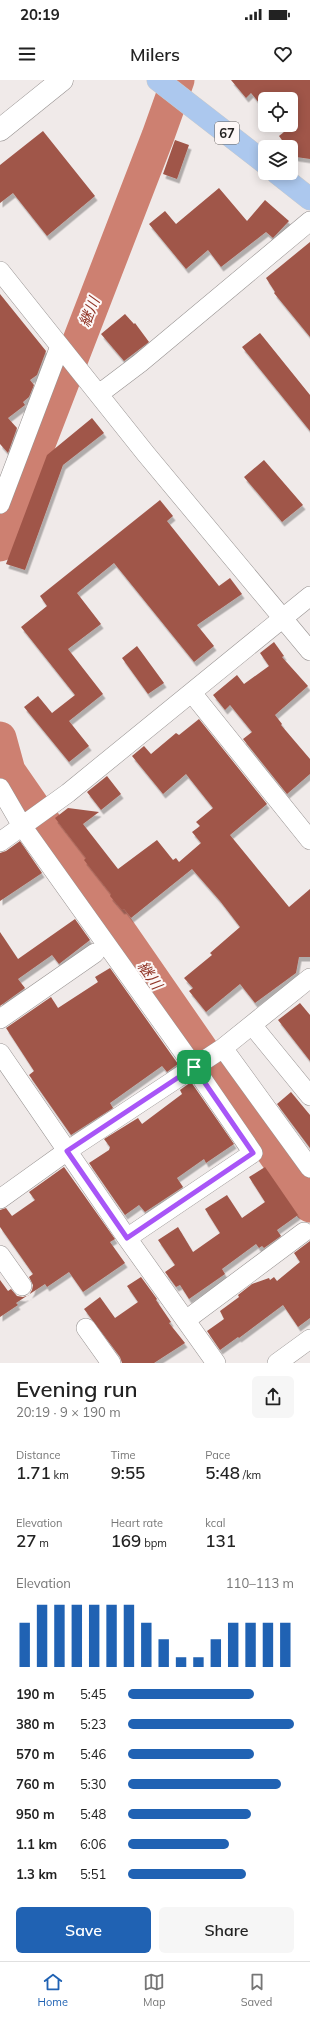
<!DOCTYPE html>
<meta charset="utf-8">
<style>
body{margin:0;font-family:Mulish,"Noto Sans JP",sans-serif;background:#f6f6f6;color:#222;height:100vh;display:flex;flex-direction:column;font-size:15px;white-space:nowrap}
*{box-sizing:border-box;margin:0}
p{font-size:13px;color:#767676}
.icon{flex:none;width:22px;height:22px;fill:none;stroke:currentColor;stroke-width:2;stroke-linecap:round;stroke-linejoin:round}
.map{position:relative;height:1283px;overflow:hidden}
.sheet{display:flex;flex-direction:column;background:#fff;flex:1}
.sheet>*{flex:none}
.tools{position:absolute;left:258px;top:12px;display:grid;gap:8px}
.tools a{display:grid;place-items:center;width:40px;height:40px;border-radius:6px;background:#fff;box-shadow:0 2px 10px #0003;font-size:20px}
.pin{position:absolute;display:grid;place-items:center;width:34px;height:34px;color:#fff;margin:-17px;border-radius:8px;box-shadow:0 2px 6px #0006}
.round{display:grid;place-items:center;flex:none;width:42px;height:42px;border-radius:6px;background:#f6f6f6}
.headline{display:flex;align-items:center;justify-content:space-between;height:68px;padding:0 16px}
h1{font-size:22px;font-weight:600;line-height:30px}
.figures{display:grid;grid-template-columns:repeat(3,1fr);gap:6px;height:68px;padding:4px 16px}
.figures div{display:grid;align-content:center}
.figures b{font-size:17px;font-weight:600}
.figures small{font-size:11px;font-weight:400}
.figures p{font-size:11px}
.chart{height:112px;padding:8px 16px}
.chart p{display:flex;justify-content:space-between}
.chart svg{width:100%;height:72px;margin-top:4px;stroke:#2062b3;stroke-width:6}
.button{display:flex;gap:8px;margin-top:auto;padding:8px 16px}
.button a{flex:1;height:46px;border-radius:6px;background:#2062b3;color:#fff;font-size:16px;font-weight:600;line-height:46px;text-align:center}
.button a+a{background:#f6f6f6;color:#222}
ul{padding:0 16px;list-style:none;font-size:13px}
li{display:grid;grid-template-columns:64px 48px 1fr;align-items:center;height:30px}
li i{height:10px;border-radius:5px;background:#2062b3}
.status{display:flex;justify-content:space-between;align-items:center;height:28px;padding:0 20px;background:#fff;direction:ltr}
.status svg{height:11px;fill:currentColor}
header{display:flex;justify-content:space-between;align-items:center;height:52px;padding:0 16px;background:#fff;font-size:18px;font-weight:600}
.menu{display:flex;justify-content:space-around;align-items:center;height:56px;border-top:1px solid #e0e0e0;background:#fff;font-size:11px;color:#767676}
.menu a{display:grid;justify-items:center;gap:2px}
.menu .selected{color:#2062b3}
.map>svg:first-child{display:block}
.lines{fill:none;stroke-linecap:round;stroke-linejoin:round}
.river{stroke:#cd8071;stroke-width:33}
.building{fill:#a0574a;filter:url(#shadow)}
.minor-casing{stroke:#979291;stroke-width:20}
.tertiary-casing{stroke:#979291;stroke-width:23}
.primary-casing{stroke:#cacaca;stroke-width:23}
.minor{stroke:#fff;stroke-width:19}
.tertiary{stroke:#fff;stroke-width:22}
.primary{stroke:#acc8ee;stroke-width:22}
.route-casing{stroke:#fff;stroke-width:8}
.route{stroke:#a855f7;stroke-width:5}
.labels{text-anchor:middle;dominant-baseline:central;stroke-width:4;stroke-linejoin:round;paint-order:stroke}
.shield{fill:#fdf7f6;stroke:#656261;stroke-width:1}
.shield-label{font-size:13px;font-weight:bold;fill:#242221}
.water-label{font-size:15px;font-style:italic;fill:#903325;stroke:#fdf7f6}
</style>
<div class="status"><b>20:19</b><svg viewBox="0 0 49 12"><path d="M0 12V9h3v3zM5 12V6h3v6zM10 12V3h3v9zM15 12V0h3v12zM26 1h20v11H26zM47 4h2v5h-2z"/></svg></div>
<header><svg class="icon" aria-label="menu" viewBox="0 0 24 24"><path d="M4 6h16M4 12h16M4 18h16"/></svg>Milers<svg class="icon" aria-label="heart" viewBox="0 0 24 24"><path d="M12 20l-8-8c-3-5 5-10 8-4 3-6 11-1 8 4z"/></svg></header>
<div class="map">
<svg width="310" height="1283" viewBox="0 0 310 1283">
<defs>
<filter id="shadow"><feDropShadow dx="2.5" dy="4.5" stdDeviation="0" flood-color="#0004"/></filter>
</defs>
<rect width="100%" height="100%" fill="#f0eae9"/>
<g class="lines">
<path class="river" d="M0 465 158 56 178 0
M0 658 9 691 310 1126"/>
</g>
<path class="building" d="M231 0H310V79L296 77 291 71V67H287L279 56 284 52 278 45H291V19H265V30L251 13 246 18Z
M43 51 95 116 47 156 13 113 0 123V85Z
M175 60 189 65 177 99 163 94Z
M219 108 247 141 265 120 289 141 273 158 266 152 221 187 208 170 186 189 149 144 165 131 176 144Z
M310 162V257L274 213 275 212 266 198Z
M0 214 46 271 37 295 30 300 34 305 29 317 23 322 25 325 8 338 17 348 8 373 0 364Z
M125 234 134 244 135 243 149 262 124 281 101 254Z
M260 253 310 315V351L242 267Z
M92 338 104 353 63 385 25 490 6 484 47 375Z
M264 380 303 425 282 442 244 397Z
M160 420 173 436 167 441 219 506 230 498 242 514 197 545 214 566 194 582 114 483 77 513 101 544 68 569 103 614 69 641 89 666 69 682 24 627 38 616 52 633 75 615 21 547 47 526 40 516Z
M274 562 284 576 282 577 308 606 275 635 282 644 281 645 310 679V694L287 714 243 659 252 652 230 625 225 630 213 615 237 595 244 604 269 586 260 573Z
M137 566 164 603 148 614 122 578Z
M199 639 267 724 230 755 289 827 310 809V877H299L296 893 255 923 240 904 206 932 189 911 193 908 184 898 212 875 210 873 240 847 220 821 192 789 131 838 124 829 122 830 110 816 111 814 84 780 86 778 55 738 68 728 99 732 83 744 118 789 157 760 173 780 176 778 179 782 201 763 192 752 200 746 196 742 213 728 186 694 163 714 132 676 144 666 151 674 176 653 179 655Z
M107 696 121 714 101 730 87 712Z
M20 761 42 793 0 821V773L6 771Z
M75 839 90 860 59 884 52 875 18 899 25 908 0 926V852L18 879Z
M110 888 178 984 167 992 162 986 110 1023 113 1028 71 1055 29 995 34 991 6 948 51 917 58 928 98 902 95 897Z
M300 923 310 935V981L278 940Z
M191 1002 234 1064 206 1083 204 1079 177 1098 183 1107 145 1132 139 1125 125 1135 89 1083 109 1070 110 1067 104 1059 138 1038 142 1044 182 1014 180 1010Z
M291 1012 310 1035V1068L277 1024Z
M64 1087 115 1159 110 1162 125 1183 83 1212 69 1192 47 1207 45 1204 16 1223 18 1225 0 1237V1200L8 1211 11 1209 17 1216 23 1217 29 1215 32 1210 33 1205 29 1197 33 1194 0 1147V1130L6 1128 12 1136 35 1120 29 1112Z
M265 1087 298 1135 277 1150 281 1156 264 1168 262 1166 259 1168 256 1164 222 1189 225 1194 189 1219 180 1205 176 1207 165 1192 175 1185 158 1160 178 1147 193 1172 220 1153 205 1129 227 1115 242 1138 265 1122 249 1097Z
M310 1161V1238L298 1247 283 1225 239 1258 238 1257 220 1270 207 1251 224 1239 220 1231 239 1217 238 1215 252 1204 269 1198 270 1200 274 1197 277 1201 300 1182 294 1173Z
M141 1197 157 1219 156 1220 171 1242 169 1243 185 1263 154 1283H122L120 1277 84 1229 100 1217 115 1238 138 1222 127 1206Z"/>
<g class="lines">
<g class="minor-casing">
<path id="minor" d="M0 191 146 374 310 571
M99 314 140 283 310 141
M0 424 60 266
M192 613 310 760
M0 708 22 746 194 987 253 1073 127 1158
M0 762 68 713 310 516
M0 939 95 873
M252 945 310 1016
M223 968 310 1088
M0 973 127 1158 216 1283
M0 1119 67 1071 223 968 310 898
M0 1175 22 1206
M186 1240 304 1152
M86 1248 111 1283
M277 1283 310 1259"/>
</g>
<g class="tertiary-casing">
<path id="tertiary" d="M0 50 62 0"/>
</g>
<g class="primary-casing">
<path id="primary" d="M158 0 265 83
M277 93 310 119"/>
</g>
<use href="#minor" class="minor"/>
<use href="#tertiary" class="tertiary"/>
<use href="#primary" class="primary"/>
</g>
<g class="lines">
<g class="route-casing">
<path id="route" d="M194 987 253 1073 127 1158 67 1071Z"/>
</g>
<use href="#route" class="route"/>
</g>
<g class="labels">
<rect class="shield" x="215" y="42" width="24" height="22" rx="3"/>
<g class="shield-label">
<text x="227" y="53">67</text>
</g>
<g class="water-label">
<text transform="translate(89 232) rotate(-69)">継川</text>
<text transform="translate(150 895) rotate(55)">継川</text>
</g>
</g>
</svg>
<div class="tools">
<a><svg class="icon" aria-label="locate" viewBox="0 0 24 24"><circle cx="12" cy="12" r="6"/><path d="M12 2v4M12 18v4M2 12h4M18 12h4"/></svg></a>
<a><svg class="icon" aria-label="layers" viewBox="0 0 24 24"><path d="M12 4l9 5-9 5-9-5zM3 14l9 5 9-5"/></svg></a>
</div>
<div class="pin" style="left:194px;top:987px;background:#1e9e55"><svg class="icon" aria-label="arrive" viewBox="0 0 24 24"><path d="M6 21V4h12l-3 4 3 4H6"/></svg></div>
</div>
<section class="sheet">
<div class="headline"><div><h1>Evening run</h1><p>20:19 · 9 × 190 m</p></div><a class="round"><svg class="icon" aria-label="share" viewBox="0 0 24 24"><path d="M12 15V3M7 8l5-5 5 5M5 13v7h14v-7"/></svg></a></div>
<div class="figures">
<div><p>Distance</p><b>1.71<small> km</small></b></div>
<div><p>Time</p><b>9:55</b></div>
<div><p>Pace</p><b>5:48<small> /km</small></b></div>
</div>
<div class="figures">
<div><p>Elevation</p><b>27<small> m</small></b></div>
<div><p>Heart rate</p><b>169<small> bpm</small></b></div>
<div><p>kcal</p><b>131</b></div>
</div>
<div class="chart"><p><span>Elevation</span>110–113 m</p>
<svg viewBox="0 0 160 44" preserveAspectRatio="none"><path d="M5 44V17M15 44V6M25 44V6M35 44V6M45 44V6M55 44V6M65 44V6M75 44V17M85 44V27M95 44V38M105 44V38M115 44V27M125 44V17M135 44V17M145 44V17M155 44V17"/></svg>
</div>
<ul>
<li><b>190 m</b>5:45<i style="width:76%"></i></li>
<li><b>380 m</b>5:23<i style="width:100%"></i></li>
<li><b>570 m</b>5:46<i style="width:76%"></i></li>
<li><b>760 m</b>5:30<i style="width:92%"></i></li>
<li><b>950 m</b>5:48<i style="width:74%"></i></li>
<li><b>1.1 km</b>6:06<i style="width:61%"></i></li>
<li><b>1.3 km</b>5:51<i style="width:71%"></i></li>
</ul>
<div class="button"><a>Save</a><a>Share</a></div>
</section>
<nav class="menu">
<a class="selected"><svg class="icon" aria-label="home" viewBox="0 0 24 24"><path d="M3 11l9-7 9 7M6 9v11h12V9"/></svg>Home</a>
<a><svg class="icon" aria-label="map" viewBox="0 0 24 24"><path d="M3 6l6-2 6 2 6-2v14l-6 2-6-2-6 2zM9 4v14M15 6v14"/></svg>Map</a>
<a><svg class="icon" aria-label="saved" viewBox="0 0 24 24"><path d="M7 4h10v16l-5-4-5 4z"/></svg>Saved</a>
</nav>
